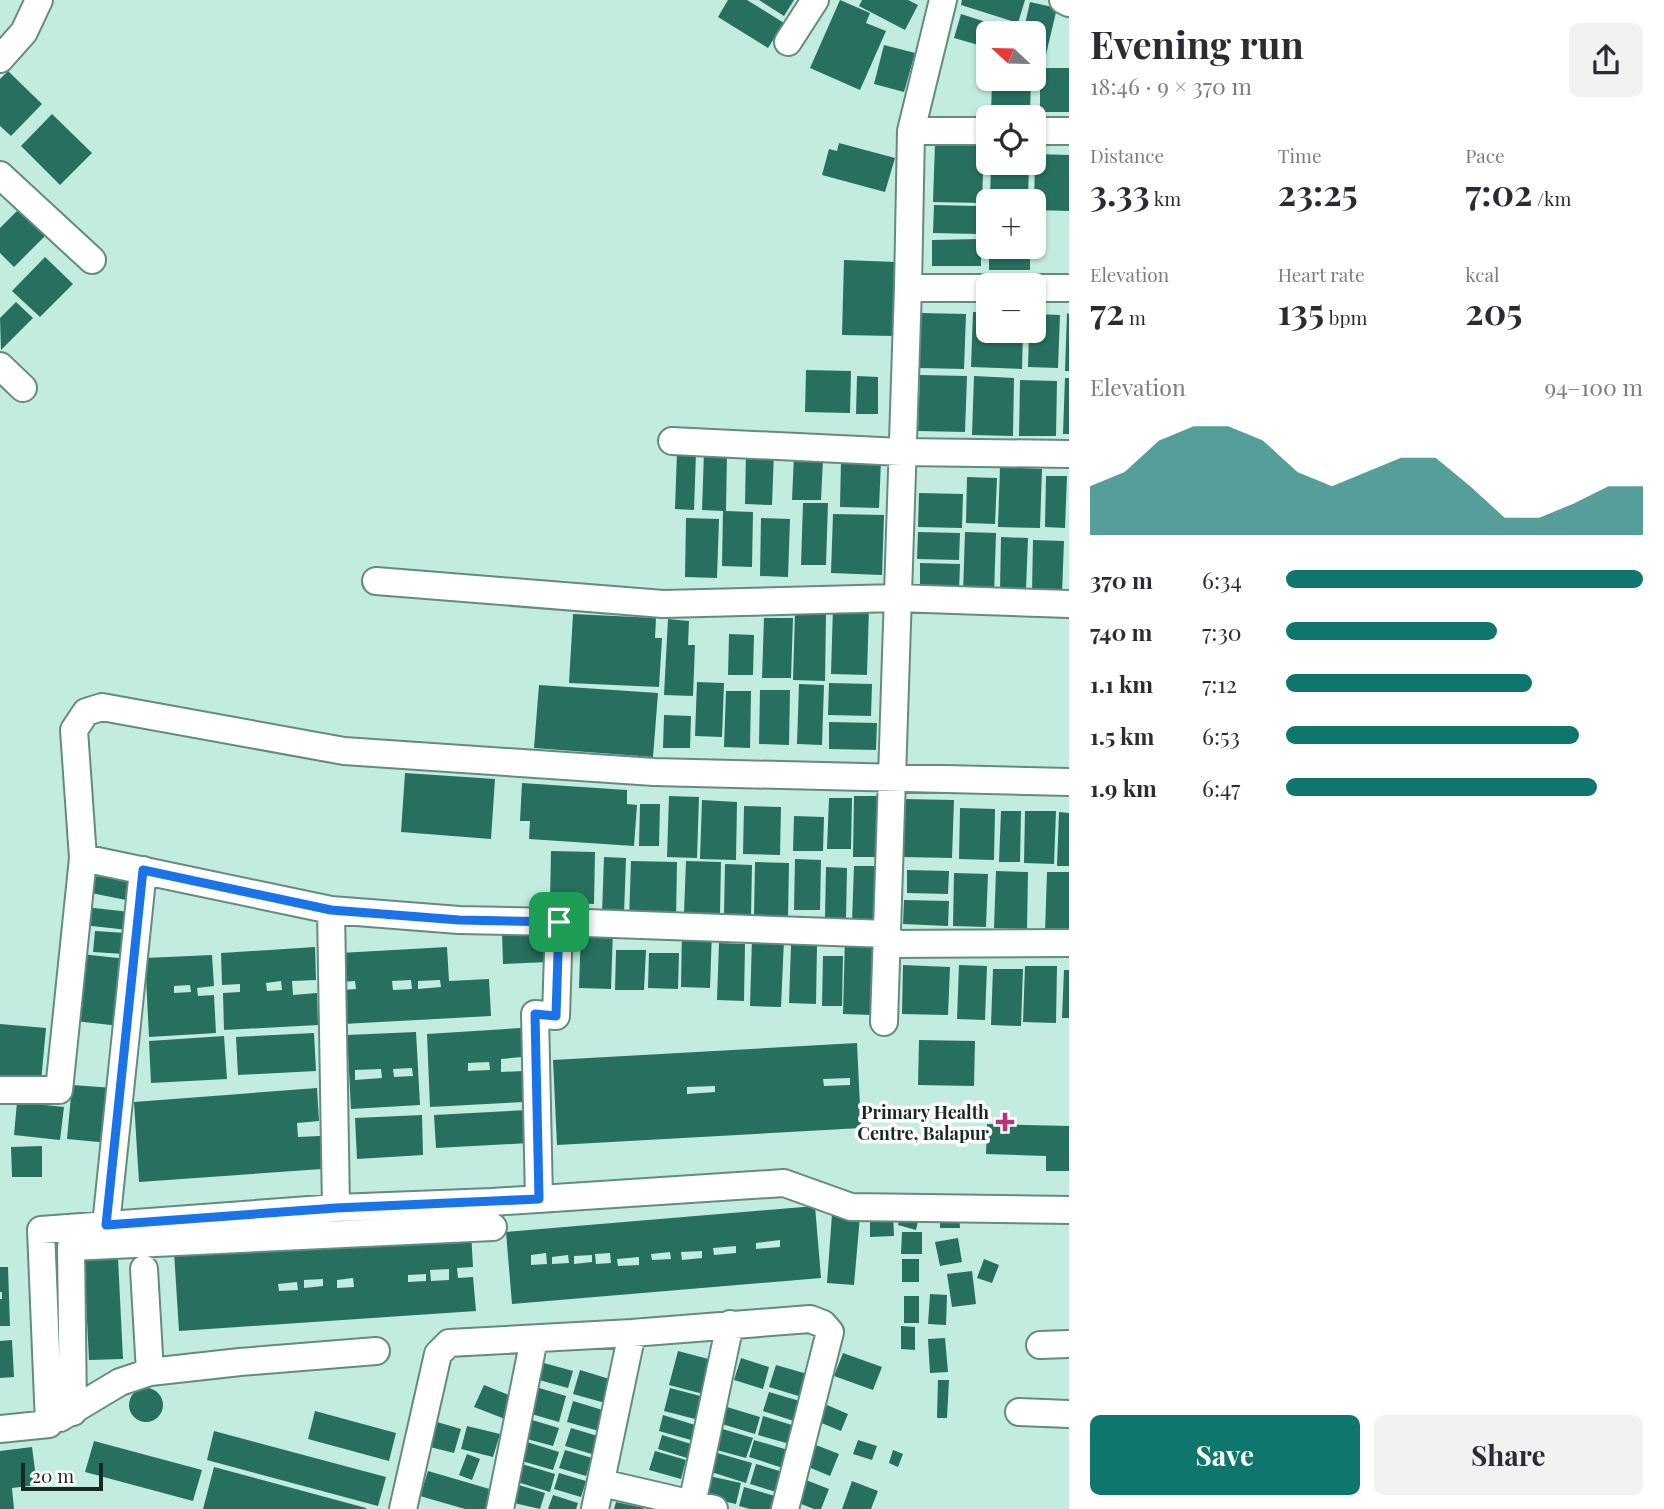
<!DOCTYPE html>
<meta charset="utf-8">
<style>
body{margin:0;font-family:"Playfair Display",serif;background:#f2f2f3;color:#2b2b33;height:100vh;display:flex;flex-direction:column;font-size:26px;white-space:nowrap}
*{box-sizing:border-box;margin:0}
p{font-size:23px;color:#7c7c81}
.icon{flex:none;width:38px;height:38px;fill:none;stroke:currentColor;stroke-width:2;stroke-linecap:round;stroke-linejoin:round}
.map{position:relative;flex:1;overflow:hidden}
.side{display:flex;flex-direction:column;background:#fff;width:595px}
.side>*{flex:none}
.needle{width:46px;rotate:292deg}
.fabs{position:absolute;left:976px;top:21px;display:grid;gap:14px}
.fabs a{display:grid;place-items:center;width:70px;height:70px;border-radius:10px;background:#fff;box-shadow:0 2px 5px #0004;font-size:35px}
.scale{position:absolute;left:21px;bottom:18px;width:82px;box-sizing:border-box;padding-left:7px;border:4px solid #182824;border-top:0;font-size:19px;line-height:24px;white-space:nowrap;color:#182824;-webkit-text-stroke:5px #fff;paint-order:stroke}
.pin{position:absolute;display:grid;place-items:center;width:60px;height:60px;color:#fff;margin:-30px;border-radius:14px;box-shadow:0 4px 10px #0006}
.round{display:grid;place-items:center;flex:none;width:74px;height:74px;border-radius:10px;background:#f2f2f3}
.headline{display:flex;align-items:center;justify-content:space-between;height:119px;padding:0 21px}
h1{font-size:38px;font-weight:700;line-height:52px}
.metrics{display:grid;grid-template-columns:repeat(3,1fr);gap:10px;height:119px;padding:7px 21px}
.metrics div{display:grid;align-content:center}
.metrics b{font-size:35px;font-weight:700}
.metrics small{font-size:19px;font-weight:400}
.metrics p{font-size:19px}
.chart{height:196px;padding:14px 21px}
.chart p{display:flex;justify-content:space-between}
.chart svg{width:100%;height:126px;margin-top:7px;fill:#0f766e;opacity:.7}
.button{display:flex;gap:14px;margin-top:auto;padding:14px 21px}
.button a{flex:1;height:80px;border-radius:10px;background:#0f766e;color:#fff;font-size:28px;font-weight:700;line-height:80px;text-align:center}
.button a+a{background:#f2f2f3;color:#2b2b33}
ul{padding:0 21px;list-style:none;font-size:23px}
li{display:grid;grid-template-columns:112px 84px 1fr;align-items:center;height:52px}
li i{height:18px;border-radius:9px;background:#0f766e}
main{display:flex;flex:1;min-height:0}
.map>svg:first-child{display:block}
.building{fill:#27705f;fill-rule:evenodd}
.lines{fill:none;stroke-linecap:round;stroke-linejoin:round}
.street-casing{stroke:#648b80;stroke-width:30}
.street{stroke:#fff;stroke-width:26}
.route-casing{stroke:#fff;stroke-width:14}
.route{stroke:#1a73e8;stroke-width:9}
.poi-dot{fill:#b93375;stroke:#fff;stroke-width:2.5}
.labels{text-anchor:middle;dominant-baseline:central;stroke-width:7;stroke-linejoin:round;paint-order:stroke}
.poi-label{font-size:18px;font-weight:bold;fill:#182824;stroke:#fff;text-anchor:end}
</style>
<main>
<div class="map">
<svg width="1069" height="1509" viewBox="0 0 1069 1509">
<rect width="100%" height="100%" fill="#c2ecdf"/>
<path class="building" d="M728 0H747L784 23 768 48 718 17Z
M759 0H794L784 16Z
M840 0 870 13 866 23 886 31 860 90 810 68Z
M862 0H908L918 5 905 30 859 6Z
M962 0H1025L1018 23 961 5Z
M1030 2 1057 8 1044 63 1034 61V33H1023Z
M961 14 1020 33H989V48L954 38Z
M884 45 915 53 904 92 874 84Z
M1040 68H1069V112H1040Z
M8 71 42 104 11 136 0 126V79Z
M992 79H1031L1030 115 991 114Z
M52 114 92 153 60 185 21 146Z
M839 143 895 158 885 192 822 175 829 149 837 151Z
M935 143 984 144 982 203 933 202Z
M1035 154 1069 155V211L1034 210Z
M991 163H1029L1028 201H990Z
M25 203 51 230 14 267 0 253V228Z
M934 205 978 206V234L933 233Z
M981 239V266H932V240Z
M989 247H1030V270H989Z
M45 257 73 284 40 317 12 291Z
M844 260 896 262 894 336 842 335Z
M16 302 33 318 1 350 0 318Z
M973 312H989V331H1023L1022 369 971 367Z
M920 313 966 314 964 369 919 368Z
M1067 313 1069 314V371H1065Z
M1034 314 1060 315 1058 368 1028 367 1029 331H1034Z
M806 370 851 371 850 413 805 412Z
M920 375 967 376 965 432 918 431Z
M857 376 878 377V414H856Z
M974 376 1014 378 1013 436 972 435Z
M1065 378H1069V434H1063Z
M1020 380 1057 381 1056 436H1019Z
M746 450 774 451 772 505 745 504Z
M677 452H696L694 510 675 509Z
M704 452 727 453 726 511 753 512 752 567 722 566 723 511 702 510Z
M794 455 823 459 821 500H792Z
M841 460 881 461 879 508 840 507Z
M1000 467 1042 469 1040 528 998 527Z
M1046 476H1067L1065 528 1045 527Z
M967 477 997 478 995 524 966 523Z
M919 493 963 494 962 528 918 527Z
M803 503H828L826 565H801Z
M833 514 884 515 882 575 831 573Z
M686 518 719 519 717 578 685 577Z
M761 518 790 519 788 577 760 576Z
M918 532 960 533 959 560 917 559Z
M965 532 996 533 994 595 963 594Z
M1001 537 1028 538 1026 590 1000 589Z
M1033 540 1064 541 1062 593 1032 592Z
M920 563 960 564 959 592 920 591Z
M833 606 869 607 867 675 831 674Z
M795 612 826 613 825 681 793 680Z
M573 614 656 618 655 638H662L659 687 569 683Z
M764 618H793L791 678H762Z
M668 619 689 621 688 645H695L693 696 664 695Z
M729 634 754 635 753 675H728Z
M697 682 724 683 722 737 695 736Z
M829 683 872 684 871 716 828 715Z
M799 684 824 685 822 745 797 744Z
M539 685 658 693 653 757 534 748Z
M760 690H790L789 745 759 744Z
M726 691H751L750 748 724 747Z
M664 715 691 716 690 748H663Z
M829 722 877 723 876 750 829 749Z
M405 773 495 779 491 839 401 832Z
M522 783 627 790V804L637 805 634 846 529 839 530 821H520Z
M669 796 699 797 697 858 667 857Z
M854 796H880L878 857H853Z
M829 798H852L851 849H827Z
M903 799 954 800 952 858 901 857Z
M702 800 737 802 736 860 700 859Z
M640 804H660L659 846H639Z
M744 806 781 807 780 855 743 854Z
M960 808 995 809 994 860 959 859Z
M1001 811H1021L1020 862H999Z
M1025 811H1056L1054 864 1024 863Z
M1059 812 1069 813V866H1057Z
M794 816 824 817 823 851H793Z
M551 851 595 852 594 904 550 902Z
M604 857 626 858 624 914H602Z
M795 859 821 860 820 910H794Z
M631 861 677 862 676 921 629 920Z
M686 861 721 862 720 913H684Z
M755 862 789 863 788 917 754 916Z
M725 864 752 865 751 916 724 915Z
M96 865 136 872 131 901 91 893Z
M854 866H881L880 923 852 922Z
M826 867 847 868 846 919H825Z
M907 870 949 871 948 894 907 893Z
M996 871 1028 872 1027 929 994 928Z
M1047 872H1069V934L1045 933Z
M954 873 988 874 986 927 953 926Z
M904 900 949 901 948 926 903 924Z
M85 907 130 912 128 930 83 925Z
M581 929 613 930 611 989 579 988Z
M682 929 712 930 710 988 681 987Z
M548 930V962L503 964 502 931Z
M95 931 126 933 124 954 93 952Z
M845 937 874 938 872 1015 843 1014Z
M752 938 784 939 781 1007 750 1006Z
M719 943 745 944 744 1001 717 1000Z
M791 945H817L816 1004 789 1003Z
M315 947 316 980 292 981 293 995 317 993 318 1025 224 1030 223 993 240 992V984L222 985 221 953ZM281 981 282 990 267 991 266 983Z
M447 947 449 981 489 979 491 1016 343 1024 342 990 356 989 355 981 342 982 340 953ZM411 980 412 989 393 990 392 981ZM440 980 441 987 418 989V981Z
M616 950H646L644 990H615Z
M649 953H679L678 989 648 988Z
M81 954 127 959 120 1026 75 1021Z
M212 955 214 986 197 988 198 996 214 995 216 1033 149 1037 145 958ZM190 985 191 992 174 993V986Z
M823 956H843L842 1006H822Z
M903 965 950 967 948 1015 902 1014Z
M959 965 987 966 985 1020 957 1019Z
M1025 966H1057L1056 1023 1023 1022Z
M993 969H1023L1021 1026 991 1025Z
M1064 970H1069V1018H1062Z
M0 1024 46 1028 41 1082 0 1079Z
M521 1028 522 1057 501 1059V1072L523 1071 524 1102 430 1107 427 1034ZM489 1062 490 1070 468 1071V1063Z
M416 1032 420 1105 351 1109 347 1035ZM412 1068 413 1076 394 1077 393 1069ZM381 1069 382 1078 355 1080V1070Z
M314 1033 316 1071 238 1075 236 1037Z
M224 1036 227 1079 151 1083 149 1041Z
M919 1040 975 1041 974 1086 918 1085Z
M857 1043 861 1128 557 1145 553 1060ZM850 1078V1085L824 1086 823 1079ZM715 1086V1092L687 1094V1087Z
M72 1085 114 1088 109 1143 67 1139Z
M317 1088 319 1121 297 1123 298 1137 320 1136 322 1169 139 1182 134 1102Z
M17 1102 64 1107 60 1140 14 1135Z
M527 1110 529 1143 436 1148 434 1115Z
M422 1115 423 1155 357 1159 355 1118Z
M987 1124 1069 1126V1171H1046V1156L986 1154Z
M42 1146V1177H12L11 1147Z
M815 1206 821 1278 512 1304 506 1232ZM780 1240V1247L756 1249V1243ZM736 1246V1253L714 1255 713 1248ZM702 1251V1258L682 1260 681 1252ZM670 1252 671 1259 652 1260 651 1254ZM546 1253 547 1264 531 1265V1255ZM610 1253 611 1263 596 1264 595 1254ZM568 1255 569 1263 552 1264V1257ZM592 1255V1262L574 1264V1256ZM639 1257V1265L618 1266 617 1259Z
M902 1209 920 1213 916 1230 898 1225Z
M940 1210H959L960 1228H940Z
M832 1214 860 1216 854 1285 827 1283Z
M870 1214H893L894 1236 870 1237Z
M471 1232 473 1267 457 1268 458 1278 473 1277 476 1311 179 1331 174 1252ZM449 1269V1280L431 1281 430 1270ZM426 1274V1281L408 1282V1275ZM353 1278 354 1287 337 1288V1280ZM323 1279V1286L304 1288V1280ZM297 1282 298 1290 279 1291 278 1284Z
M902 1232H922V1254H901Z
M958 1238 962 1262 940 1266 935 1242Z
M118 1258 123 1359 89 1360 84 1260Z
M902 1259H919V1282H902Z
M984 1259 999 1265 992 1283 977 1278Z
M0 1267H8L10 1326H0V1299H2V1292H0Z
M972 1271 976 1304 952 1307 947 1274Z
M930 1294 947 1295 946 1325 928 1324Z
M904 1296H919V1323H904Z
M901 1326 915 1327V1350L901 1349Z
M945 1338 948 1372 930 1373 928 1339Z
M12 1340 14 1377 0 1378V1341Z
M678 1351 716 1361 707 1395 669 1385Z
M843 1353 882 1367 873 1390 834 1376Z
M741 1358 769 1367 763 1389 734 1380Z
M544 1363 573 1371 568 1388 539 1380Z
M776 1365 811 1375 805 1398 769 1387Z
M580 1370 616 1381 609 1404 573 1394Z
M938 1380H949L947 1418H937Z
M484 1385 514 1397 505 1419 474 1407Z
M536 1387 566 1396 559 1422 528 1413Z
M129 1405a17 17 0 1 1 34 0a17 17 0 1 1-34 0Z
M670 1388 704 1397 699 1420 664 1411Z
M769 1392 803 1402 797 1422 763 1411Z
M573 1401 606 1411 599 1431 567 1422Z
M827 1405 848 1414 841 1431 819 1422Z
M727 1407 760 1417 755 1434 722 1424Z
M315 1411 396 1433 389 1461 308 1439Z
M663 1415 695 1425 691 1440 659 1431Z
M763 1416 795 1426 790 1444 758 1435Z
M532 1420 559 1428 553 1446 527 1439Z
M437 1422 461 1429 454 1453 430 1447Z
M467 1426 500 1434 493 1457 461 1449Z
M571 1428 601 1437 595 1455 565 1446Z
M719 1428 753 1438 746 1458 713 1449Z
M214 1431 386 1477 378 1506 207 1460Z
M662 1435 691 1444 687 1458 658 1449Z
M754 1440 788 1450 783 1468 749 1457Z
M858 1440 877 1446 872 1460 853 1454Z
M94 1441 202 1470 193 1501 85 1472Z
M527 1442 559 1452 553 1470 522 1461Z
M816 1445 839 1454 830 1476 806 1466Z
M32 1447 37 1485 12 1488 14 1509H0V1451Z
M565 1450 592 1458 586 1476 559 1468Z
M893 1450 903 1454 898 1467 889 1463Z
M655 1451 686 1460 681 1479 649 1470Z
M714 1452 752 1463 746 1483 708 1471Z
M467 1454 480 1459 472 1480 459 1475Z
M522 1464 555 1474 550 1492 517 1482Z
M756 1464 783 1472 776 1492 750 1484Z
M214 1467 366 1508V1509H203Z
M428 1471 493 1490 488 1509H465L420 1496Z
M559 1473 586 1481 581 1497 554 1489Z
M709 1476 741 1483 736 1504 704 1497Z
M806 1480 829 1489 821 1509H814L796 1502Z
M852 1481 878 1491 871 1509H842Z
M519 1485 545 1493 540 1509 514 1503Z
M744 1487 775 1496 771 1509H750L739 1506Z
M553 1495 578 1503 576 1509H548Z
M616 1502 644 1508 643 1509H614Z"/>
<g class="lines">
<g class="street-casing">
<path id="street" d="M1063 0 1069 3
M788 42 815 0
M0 59 24 32 39 0
M911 131H989
M1034 131H1069
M0 175 92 260
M908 288H989
M1034 288H1069
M0 366 23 388
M672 441 901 452 1069 454
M376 581 663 604 897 598 1069 604
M83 858 331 910 459 920 559 922 556 1016 535 1014 539 1199
M331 910 336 1208
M559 922 888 934
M888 944 1069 943
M884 1022 908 288 911 131 943 0
M0 1090H59L83 858 74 730 86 712 102 707 344 751 654 772 1069 782
M106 1225 143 870
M144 1269 150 1372
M1040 1345 1069 1344
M73 1412 71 1247 493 1227
M1019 1412 1069 1414
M60 1418 120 1382 150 1372 240 1362 376 1351
M0 1429 49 1424 41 1230 336 1208 492 1202 784 1183 851 1207 1069 1210
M602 1483 714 1509
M403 1509 438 1354 449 1343 632 1333 810 1319 823 1324 830 1332 785 1509
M500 1509 534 1339
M595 1509 632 1333
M691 1509 730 1324"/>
</g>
<use href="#street" class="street"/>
</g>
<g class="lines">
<g class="route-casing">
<path id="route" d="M143 870 331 910 459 920 559 922 556 1016 535 1014 539 1199 336 1208 106 1225Z"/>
</g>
<use href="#route" class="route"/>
</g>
<path class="poi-dot" d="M1001.5 1111.5h7v7h7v7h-7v7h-7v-7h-7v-7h7z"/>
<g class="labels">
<g class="poi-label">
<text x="989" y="1112">Primary Health<tspan x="989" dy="21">Centre, Balapur</tspan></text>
</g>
</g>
</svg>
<div class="fabs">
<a><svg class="needle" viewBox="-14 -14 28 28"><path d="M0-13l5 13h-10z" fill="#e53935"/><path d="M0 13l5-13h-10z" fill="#7c7c81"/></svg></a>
<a><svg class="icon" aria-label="locate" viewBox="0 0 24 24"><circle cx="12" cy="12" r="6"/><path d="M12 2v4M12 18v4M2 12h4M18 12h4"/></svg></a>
<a>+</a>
<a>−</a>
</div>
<div class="scale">20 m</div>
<div class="pin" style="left:559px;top:922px;background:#1e9e55"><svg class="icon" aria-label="arrive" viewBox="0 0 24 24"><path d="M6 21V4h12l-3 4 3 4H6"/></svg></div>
</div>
<section class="side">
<div class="headline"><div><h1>Evening run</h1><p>18:46 · 9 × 370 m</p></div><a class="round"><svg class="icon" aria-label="share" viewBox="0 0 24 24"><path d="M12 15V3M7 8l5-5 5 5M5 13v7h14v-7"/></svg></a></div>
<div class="metrics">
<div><p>Distance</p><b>3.33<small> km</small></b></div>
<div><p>Time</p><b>23:25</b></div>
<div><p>Pace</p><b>7:02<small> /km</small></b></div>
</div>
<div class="metrics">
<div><p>Elevation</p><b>72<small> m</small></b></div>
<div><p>Heart rate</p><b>135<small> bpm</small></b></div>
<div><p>kcal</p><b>205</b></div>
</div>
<div class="chart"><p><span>Elevation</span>94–100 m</p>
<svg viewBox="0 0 160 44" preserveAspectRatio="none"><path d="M0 44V27L10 22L20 11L30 6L40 6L50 11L60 22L70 27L80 22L90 17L100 17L110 27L120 38L130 38L140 33L150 27L160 27V44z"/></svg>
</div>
<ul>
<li><b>370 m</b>6:34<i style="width:100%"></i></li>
<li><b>740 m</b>7:30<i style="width:59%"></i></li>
<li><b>1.1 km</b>7:12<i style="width:69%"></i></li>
<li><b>1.5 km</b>6:53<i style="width:82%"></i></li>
<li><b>1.9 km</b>6:47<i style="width:87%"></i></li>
</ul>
<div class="button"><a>Save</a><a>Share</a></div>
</section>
</main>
